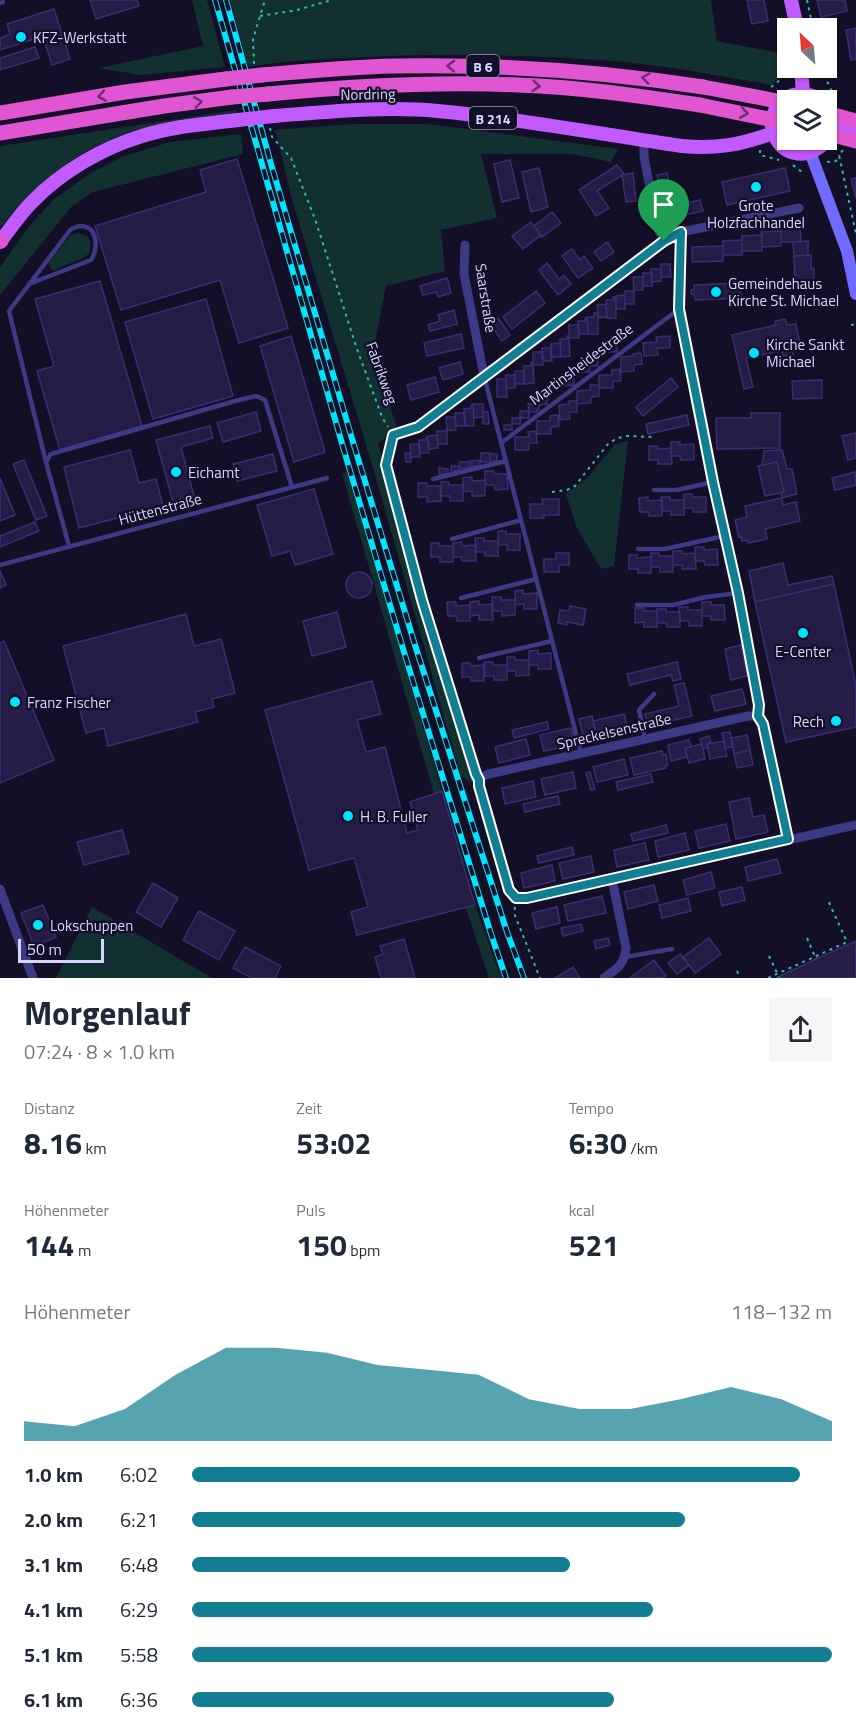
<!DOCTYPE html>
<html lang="de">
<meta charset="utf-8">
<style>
body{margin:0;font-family:"Titillium Web",sans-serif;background:#f6f6f7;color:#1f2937;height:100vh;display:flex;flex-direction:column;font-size:22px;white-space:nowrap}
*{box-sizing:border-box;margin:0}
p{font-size:20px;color:#747a83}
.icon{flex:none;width:33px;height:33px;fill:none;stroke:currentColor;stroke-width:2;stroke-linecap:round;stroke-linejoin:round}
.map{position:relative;height:978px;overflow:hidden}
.details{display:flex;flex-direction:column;background:#fff;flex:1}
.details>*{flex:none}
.needle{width:39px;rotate:334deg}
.controls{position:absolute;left:777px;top:18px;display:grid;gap:12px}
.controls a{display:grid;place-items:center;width:60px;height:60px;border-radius:0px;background:#fff;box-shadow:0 2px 4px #0004;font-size:30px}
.scale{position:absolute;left:18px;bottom:15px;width:86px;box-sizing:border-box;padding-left:6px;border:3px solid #d9d4ff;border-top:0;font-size:16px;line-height:21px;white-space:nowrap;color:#d9d4ff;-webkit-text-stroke:4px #130f26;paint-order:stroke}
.pin{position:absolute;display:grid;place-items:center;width:51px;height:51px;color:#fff;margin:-62px -26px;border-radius:50% 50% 50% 0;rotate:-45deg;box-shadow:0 0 6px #0007}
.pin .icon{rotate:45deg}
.round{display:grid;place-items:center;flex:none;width:63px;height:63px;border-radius:0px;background:#f6f6f7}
.head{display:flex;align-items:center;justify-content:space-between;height:102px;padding:0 24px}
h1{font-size:33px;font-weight:700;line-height:45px}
.stats{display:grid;grid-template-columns:repeat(3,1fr);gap:9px;height:102px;padding:6px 24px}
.stats div{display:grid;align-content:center}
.stats b{font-size:30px;font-weight:700}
.stats small{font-size:16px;font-weight:400}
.stats p{font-size:16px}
.chart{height:168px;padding:12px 24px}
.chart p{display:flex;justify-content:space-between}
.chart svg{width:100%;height:108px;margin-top:6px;fill:#117e91;opacity:.7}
ul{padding:0 24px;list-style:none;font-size:20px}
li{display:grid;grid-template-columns:96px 72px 1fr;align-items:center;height:45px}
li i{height:15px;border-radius:8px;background:#117e91}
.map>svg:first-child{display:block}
.green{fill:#12302f}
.building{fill:#241b47;stroke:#3b2d73;stroke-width:1.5}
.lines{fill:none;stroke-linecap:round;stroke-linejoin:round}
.path{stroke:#2fb8b0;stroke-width:2;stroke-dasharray:3 4.5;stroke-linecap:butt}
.service{stroke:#3d3a85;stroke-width:4.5}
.minor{stroke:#3d3a85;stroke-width:9}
.secondary{stroke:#6f6bff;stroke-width:12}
.primary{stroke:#c25bff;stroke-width:14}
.trunk{stroke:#e055d1;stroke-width:15}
.rail-casing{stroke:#00e5ff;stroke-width:6}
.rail{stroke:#130f26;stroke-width:4;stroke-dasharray:11;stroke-linecap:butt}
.primary-bridge{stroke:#c25bff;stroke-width:14}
.trunk-bridge{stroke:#e055d1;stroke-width:15}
.oneway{stroke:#6f2e73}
.route-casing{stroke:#fff;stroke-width:12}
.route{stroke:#117e91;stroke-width:8}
.poi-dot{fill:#00e5ff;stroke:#130f26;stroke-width:2}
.labels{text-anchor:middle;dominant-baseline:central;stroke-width:4.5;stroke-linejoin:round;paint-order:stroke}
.shield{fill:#130f26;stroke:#9e99be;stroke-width:1.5}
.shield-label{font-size:14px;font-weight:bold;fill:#d9d4ff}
.poi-label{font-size:15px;fill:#d9d4ff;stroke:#130f26;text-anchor:start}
.street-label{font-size:15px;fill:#d9d4ff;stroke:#130f26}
</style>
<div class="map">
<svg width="856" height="978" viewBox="0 0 856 978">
<rect width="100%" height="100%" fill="#130f26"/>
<path class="green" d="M192 0H207L225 67 141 75 99 68 203 46Z
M230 0H711L717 41 785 54 780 75 772 85C715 75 658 64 600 60 522 55 445 53 367 57 329 59 285 60 248 67Z
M236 110 237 114C204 119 170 121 137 130 81 146 35 183 0 228V146Z
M353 124H429L618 149 611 162 573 154H481L497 218 441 230 445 271 386 286 374 348 397 430 378 443 474 784 461 776 368 451 291 196 277 136 274 130Z
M241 134 243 154 93 192 72 206 0 295V267L27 229 53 200 89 174 124 156 170 142Z
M78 233 87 236 90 241V252L85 257 54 270H52L49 264 50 261 71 235Z
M628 441 614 566 601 569 576 526 566 494 588 477 615 444Z
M347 472 442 791 434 794 342 473Z
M475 905 501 978H489L466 908Z
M92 907 212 978H56Z"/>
<path class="building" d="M90 0H137L139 6 96 19Z
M747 0H764L768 21 752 24Z
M817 0H845L847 11 821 17Z
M54 9 70 59 52 65 43 36 0 50V38L10 34 7 24Z
M856 28V59L851 60 846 30Z
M35 47 39 58 0 70V58Z
M237 159 288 328 239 343 220 280 121 310 95 226 206 192 200 170Z
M510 160 519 198 502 202 494 164Z
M617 165 624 174 597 191 609 208 596 216 579 190Z
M539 168 548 207 531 212 522 172Z
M785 168 790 191 727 205 722 182Z
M633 173 636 201 626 202 622 175Z
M667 173 670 187 660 189 657 175Z
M856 178V198L851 179Z
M684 189 687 203 700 200 703 211 671 218 665 193Z
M552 212 561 223 542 237 534 226Z
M531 222 541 235 523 249 512 236Z
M800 227 801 242H781V228Z
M781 231V246L762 247 761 232Z
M762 235V251H742V236Z
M742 240V255H723V241Z
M808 241V255L794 256 793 242Z
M607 242 614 252 601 261 594 252Z
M723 246V261L692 262V247Z
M572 249 580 260 584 256 593 268 578 278 562 256Z
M811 255V269H814V283H795L794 256Z
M547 263 559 279 564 275 571 284 558 295 539 270Z
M661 264H670L671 277H661Z
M651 269H661V281L652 282Z
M643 273H652V286H643Z
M633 277H643V290H634Z
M447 278 451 293 438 297 436 292 423 295 420 286Z
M100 281 142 426 60 450 37 371 54 366 35 299Z
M741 283V298L695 300 694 294H691V290H694V285Z
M536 291 545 303 512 329 503 317Z
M625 291H634V304H625Z
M625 295V309H616V296Z
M613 297H616V318H607L606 300H614Z
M206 299 233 396 153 419 125 322Z
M606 304 607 317 598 318 597 305Z
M454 310 457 324 430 331 428 325 440 321 438 315Z
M594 313H598V334H588L587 317H594Z
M498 318 510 335 502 341 490 324Z
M585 318H587L588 334H579L578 321H585Z
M785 319 787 325 796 324 800 343 792 346 793 355 784 356 781 351 746 358 753 387 744 389 732 335 776 325 775 321Z
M569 325H578L579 338H569Z
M461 334 464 348 427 356 424 343Z
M291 336 325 452 294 462 260 346Z
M567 336H569L570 356 561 357 560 339H567Z
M670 336V348H657L658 355 644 356 643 343 657 342 656 337Z
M560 343 561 357H551V344Z
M608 345H617V352H608Z
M542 348H551L552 361H543Z
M533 352H542L543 365H533Z
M641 353 642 364 634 365V371L621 372V357L633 356V354Z
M590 359H598V366H590Z
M460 362 463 374 443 380 439 368Z
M531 363H533L534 383 524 384V366H531Z
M582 365H590V372H582Z
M620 369 621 381H613V388H599V375H612V370Z
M515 371H524V384H515Z
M506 375H515V388H506Z
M435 377 439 392 411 400 407 385Z
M563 378H574V385L563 386Z
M671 378 678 387 643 416 636 407Z
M497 379H506L507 397H497Z
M822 380V398L793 399 792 381Z
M590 385H599V396L591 397V403L577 404V391L591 390Z
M539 398H547V404L539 405Z
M569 401H577V412H569L570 419 560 420 559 405 569 404Z
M473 404H483V417L474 418Z
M528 404H539V410H537V412H529Z
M471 405H473L474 426H465L464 409 471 408Z
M520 411H529V418H520Z
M256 412 261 431 223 442 217 423Z
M483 412H488L489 424H483Z
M455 413H464L465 426H456Z
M751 413H780V448L717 449 716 418H751Z
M558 415 559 426 551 427V434H537V421H550V416Z
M687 415 689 425 648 434 646 424Z
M446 417H455L456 430H447Z
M512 418H521L520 424H512Z
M504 425H512V430H504Z
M210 426 213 438 181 447 194 496 173 502 156 440Z
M437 431H447V444H438Z
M536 431 537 443H529V450H515V437H529L528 432Z
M856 433V458L848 460 842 436Z
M437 435 438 448 429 449 428 436Z
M426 437H428L429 453H420L419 440H426Z
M671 442H680V445L694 444V460H681L680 456H671Z
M410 444H419L420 457H411Z
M649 446H658V449L671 448 672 464H658V460H649Z
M130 450 139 483 156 479 163 506 79 528 64 467Z
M782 450 787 469H792L797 494 782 498 781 492H784L777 462 762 465 764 451Z
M405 453H410L411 462H406Z
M481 453H490V462H481Z
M273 454 277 471 237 481 233 464Z
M490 454H497V461H490Z
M24 460 47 516 36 520 13 464Z
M480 460V466H470V461Z
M460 462H470V468H460Z
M777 462 784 492 765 496 758 466Z
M451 466H459V471H451Z
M439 468 448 469V474H439Z
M485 471H494V474H507L508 489 495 490 494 485H485Z
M855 472 856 485 835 490 832 478Z
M472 477V481L485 480V496H472V491L463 492V478Z
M0 478 15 515 0 521Z
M441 482H449V485H463V501H450V496H441Z
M418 483H427V486H440L441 501 427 502V497H418Z
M314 489 333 554 295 565 290 551 272 556 257 505Z
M684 494H692V497H706V512H693V508H684Z
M648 497V501L662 500V516H649V512H640L639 498Z
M661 497H670V500H684V515H671V511H662Z
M782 498 783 505 796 502 800 521 765 529 767 539 748 543 747 540 742 541 741 536 739 537 735 520 747 517 745 506Z
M542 499H559V515H544V518H530V504H543Z
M35 522 39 531 0 547V536Z
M498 531H506V534H520V550H507V545H498Z
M475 538H484V541H498V556H485V552H476Z
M462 542V546L475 545 476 561H462V557H453V543Z
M431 543H439V546H453V562H440V557H431Z
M695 547H704V550L717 549 718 565H705L704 561H695Z
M673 551H682V554L695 553 696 569H682V565H673Z
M556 553H569V565H559V572H544V559H556Z
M651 553H659V556H673V572H660V567H651Z
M629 555H637V558L651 557V573H638V569H629Z
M783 563 788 585 832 576 834 584 755 602 749 571Z
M0 571 6 585 0 588Z
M346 585a13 13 0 1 1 26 0a13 13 0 1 1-26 0Z
M834 584 856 686V727L786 742 755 602Z
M523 590V594L537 593V609H524V604L515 605V591Z
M492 597H501V600H515V615L502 616V611H493Z
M479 601V605L492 604 493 620H479V615L470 616V602Z
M447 602H456V606L470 605V621H457V616H448Z
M702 602H711V605H724L725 620H711V616H702Z
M570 606 586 609 583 625 567 622V625L558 623 560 610 569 611Z
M679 607H688V610H702V626H689V621H680Z
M635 608H644V611H657V627H644V622L635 623Z
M657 609H666V612H680V627H667L666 623H657Z
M337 612 346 647 312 656 303 621Z
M186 614 194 646 221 639 235 693 212 699 214 707 195 712 198 722 108 746 104 728 86 733 63 646Z
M4 641 54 760 0 783V643Z
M741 645 747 676 731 680 725 649Z
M538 650V654L551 653V669H538V665H529V651Z
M507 657H515V660H529V675L516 676V671H507Z
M484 662H493V665H507V680H494V676H485Z
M677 662 681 679 673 681 671 675 630 685 627 674Z
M462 663H470L471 666 484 665V681H471V677H462Z
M372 681 381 714 357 720 366 752 385 747 407 833 418 830 410 802 442 791 475 905 357 935 351 912 368 907 354 858 309 870 265 710Z
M684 683 692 716 648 726 645 714 679 706 674 685Z
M742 689 746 704 715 711 711 696Z
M624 714 628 730 597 737 593 721Z
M592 716 597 737 590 739 588 734 583 735 579 719Z
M547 722 549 729 514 738 512 730Z
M571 728 575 744 544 751 540 735Z
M730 732 733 747 725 748 722 733Z
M747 735 750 750 734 754 731 738Z
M709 736 711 743 707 744 708 748 703 749 700 739Z
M526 739 530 755 499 763 495 747Z
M689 740 691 747 685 748 687 757 671 761 668 745Z
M724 741 727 756 710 759 707 744Z
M702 744 705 759 689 763 685 748Z
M750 750 753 765 737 768 734 754Z
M662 751 663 755 666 754 668 765 665 766 666 768 634 775 630 758Z
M624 759 628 775 597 782 593 767Z
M573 772 576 788 545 795 541 779Z
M590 772 595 789 591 790 586 773Z
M651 774 653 782 618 790 616 782Z
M533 781 536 797 505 804 502 788Z
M558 796 560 804 525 812 523 804Z
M749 798 753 817 764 815 768 832 736 839 729 802Z
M726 824 730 841 699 848 695 831Z
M666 825 668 833 633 841 631 834Z
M122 830 129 853 84 865 77 842Z
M685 833 689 850 658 857 655 841Z
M645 843 649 860 617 867 614 850Z
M572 847 574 855 539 863 537 856Z
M591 856 594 872 563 879 559 863Z
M777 859 781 873 748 881 745 867Z
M552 865 555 881 524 888 521 873Z
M711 872 715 888 687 895 683 880Z
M153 883 178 898 161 927 136 912Z
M654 885 658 901 628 909 624 892Z
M742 887 745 900 722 906 719 892Z
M602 896 606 913 568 921 564 905Z
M688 898 691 911 662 918 659 905Z
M43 905 56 937 34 946 21 913Z
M557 907 560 923 536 929 532 913Z
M199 911 235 931 219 960 183 940Z
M581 924 583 931 563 936 561 928Z
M608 938 610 945 596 949 594 941Z
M709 938 721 954 695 973 683 957Z
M404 939 415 978H381L375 957 383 954 380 946Z
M856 941V978H776L816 959Z
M245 947 281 966 275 978H252L233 968Z
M680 954 689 965 677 974 668 963Z
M654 960 666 976 662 978H630Z
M573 967 580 978H555Z"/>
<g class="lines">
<path class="path" d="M807 0 813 28
M260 16 297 10 332 0
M254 64 253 39 265 0
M821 68 832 92
M813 75 822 72
M771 87 777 83 782 76 790 77
M270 128 272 137 291 158 315 219 358 352 382 417 388 427
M760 150V155L779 160
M843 150 839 155 856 234
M827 162 836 161 839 155
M793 165 802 172 805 170
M851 325 856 324
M391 443 386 465 422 600 475 769
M552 492 567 490 575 486 608 444 617 438 628 436 652 437
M515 907 514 913 540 978
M807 938 816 959
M769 956 779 977
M737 971 740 978
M768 978 847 942 827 898"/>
<path class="service" d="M0 3 3 2
M681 232 679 309 760 705 758 716
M29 284 91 260C98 250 99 226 80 226 79 226 71 229 71 229L9 311 46 462
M484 376 581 753
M501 443 679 309
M433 479 506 461
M654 490H677L713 482
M452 539 521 520
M69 546 46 462 51 454 235 401 256 396 265 400 292 487
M638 549H665L724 536
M0 565 327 478
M461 598 536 579
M637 605H673L706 597 738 593
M479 658 552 641
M645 739 639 710 654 694
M625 957 672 949"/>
<path class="minor" d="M644 140V157L658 229 664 241
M465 245 464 274 484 376
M393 435 418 427 664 241 681 232 799 208
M788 839 763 724 758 716H748L489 774 483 776 479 780V786L509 890 516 898H527L856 825
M0 889 33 978
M604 978C618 968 624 965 626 948L612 879"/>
<path class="secondary" d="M810 152 847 251 856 294"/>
<path class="primary" d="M791 0 797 28
M801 68 803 93
M821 100C804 90 782 92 774 113 771 120 771 128 775 136 791 173 848 146 826 107
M274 116C328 112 383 106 438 111 520 119 601 134 682 146 717 149 740 145 773 133
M832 124 856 130
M0 242C10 229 20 214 32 202 61 172 102 148 142 136 173 126 206 124 238 120"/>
<path class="trunk" d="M262 75C306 71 350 67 394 66 498 64 601 71 703 87
M268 94C351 86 435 81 518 85 579 87 640 96 700 105
M0 113 125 92 226 79
M0 133 164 106 232 97
M0 241H1"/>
<g class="rail-casing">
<path id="rail" d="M215 0 343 447 404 652 491 934 506 978
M226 0 271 164 353 442 415 645 507 932 524 978"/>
</g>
<use href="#rail" class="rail"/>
<path class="primary-bridge" d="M238 120 274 116"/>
<path class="trunk-bridge" d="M226 79 262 75
M703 87 788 103
M232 97 268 94
M700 105 788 123
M826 113 856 121
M826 133 856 141"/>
</g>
<defs><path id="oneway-chevron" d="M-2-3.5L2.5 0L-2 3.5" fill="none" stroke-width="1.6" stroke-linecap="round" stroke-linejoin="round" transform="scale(1.5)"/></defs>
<g class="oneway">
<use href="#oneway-chevron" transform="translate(451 66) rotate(-179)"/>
<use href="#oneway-chevron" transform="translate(646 78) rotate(-172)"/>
<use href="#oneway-chevron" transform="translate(536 86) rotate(5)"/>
<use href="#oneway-chevron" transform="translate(102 96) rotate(171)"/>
<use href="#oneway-chevron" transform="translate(198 102) rotate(-8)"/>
<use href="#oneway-chevron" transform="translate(744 113) rotate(10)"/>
</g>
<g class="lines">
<g class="route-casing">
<path id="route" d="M681 232 679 309 713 482 738 593 759 705 758 716 763 724 788 839 527 898H516L509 890 479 786V780L476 774 422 600 386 465 393 435 418 427 664 241Z"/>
</g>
<use href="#route" class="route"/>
</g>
<g class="poi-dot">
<circle cx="21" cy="37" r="6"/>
<circle cx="756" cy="187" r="6"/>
<circle cx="716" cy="292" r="6"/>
<circle cx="754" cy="353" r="6"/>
<circle cx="176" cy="472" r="6"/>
<circle cx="803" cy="633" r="6"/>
<circle cx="15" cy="702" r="6"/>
<circle cx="836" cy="721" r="6"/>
<circle cx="348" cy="816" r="6"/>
<circle cx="38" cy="925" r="6"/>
</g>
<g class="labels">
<g class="shield">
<rect x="466.5" y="55" width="33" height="22" rx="4.5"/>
<rect x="469" y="107" width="48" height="22" rx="4.5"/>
</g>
<g class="shield-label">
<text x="483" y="66">B 6</text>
<text x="493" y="118">B 214</text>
</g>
<g class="poi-label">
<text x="33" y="37">KFZ-Werkstatt</text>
<text x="756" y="205" text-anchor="middle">Grote<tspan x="756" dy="17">Holzfachhandel</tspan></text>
<text x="728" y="283">Gemeindehaus<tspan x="728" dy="17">Kirche St. Michael</tspan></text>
<text x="766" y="344">Kirche Sankt<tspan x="766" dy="17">Michael</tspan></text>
<text x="188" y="472">Eichamt</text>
<text x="803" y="651" text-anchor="middle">E-Center</text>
<text x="27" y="702">Franz Fischer</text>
<text x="824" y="721" text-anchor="end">Rech</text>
<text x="360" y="816">H. B. Fuller</text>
<text x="50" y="925">Lokschuppen</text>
</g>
<g class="street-label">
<text transform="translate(368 94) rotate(-1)">Nordring</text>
<text transform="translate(486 298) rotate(81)">Saarstraße</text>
<text transform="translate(581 364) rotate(-37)">Martinsheidestraße</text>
<text transform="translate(382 373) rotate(70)">Fabrikweg</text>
<text transform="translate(160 509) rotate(-15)">Hüttenstraße</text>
<text transform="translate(614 731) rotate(-13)">Spreckelsenstraße</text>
</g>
</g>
</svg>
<div class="controls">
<a><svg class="needle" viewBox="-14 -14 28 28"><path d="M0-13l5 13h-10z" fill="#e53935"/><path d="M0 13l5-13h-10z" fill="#747a83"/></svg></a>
<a><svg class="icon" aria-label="layers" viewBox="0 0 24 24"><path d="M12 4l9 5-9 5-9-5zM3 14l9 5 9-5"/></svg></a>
</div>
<div class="scale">50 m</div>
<div class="pin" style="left:664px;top:241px;background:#1e9e55"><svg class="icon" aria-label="arrive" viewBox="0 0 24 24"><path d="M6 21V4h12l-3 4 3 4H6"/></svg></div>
</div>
<section class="details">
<div class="head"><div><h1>Morgenlauf</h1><p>07:24 · 8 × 1.0 km</p></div><a class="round"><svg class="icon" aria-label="share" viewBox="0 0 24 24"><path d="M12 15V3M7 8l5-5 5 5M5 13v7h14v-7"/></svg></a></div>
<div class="stats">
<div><p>Distanz</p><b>8.16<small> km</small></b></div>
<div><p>Zeit</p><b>53:02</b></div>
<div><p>Tempo</p><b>6:30<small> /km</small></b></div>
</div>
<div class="stats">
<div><p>Höhenmeter</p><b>144<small> m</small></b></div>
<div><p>Puls</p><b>150<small> bpm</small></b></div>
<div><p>kcal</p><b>521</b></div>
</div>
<div class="chart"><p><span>Höhenmeter</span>118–132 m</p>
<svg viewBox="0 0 160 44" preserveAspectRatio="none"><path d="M0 44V36L10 38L20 31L30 17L40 6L50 6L60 8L70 13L80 15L90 17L100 27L110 31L120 31L130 27L140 22L150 27L160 36V44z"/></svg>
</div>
<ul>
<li><b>1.0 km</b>6:02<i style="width:95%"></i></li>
<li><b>2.0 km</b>6:21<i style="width:77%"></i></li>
<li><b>3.1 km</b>6:48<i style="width:59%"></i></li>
<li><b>4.1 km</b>6:29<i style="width:72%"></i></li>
<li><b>5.1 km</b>5:58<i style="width:100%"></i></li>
<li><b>6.1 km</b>6:36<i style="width:66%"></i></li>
</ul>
</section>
